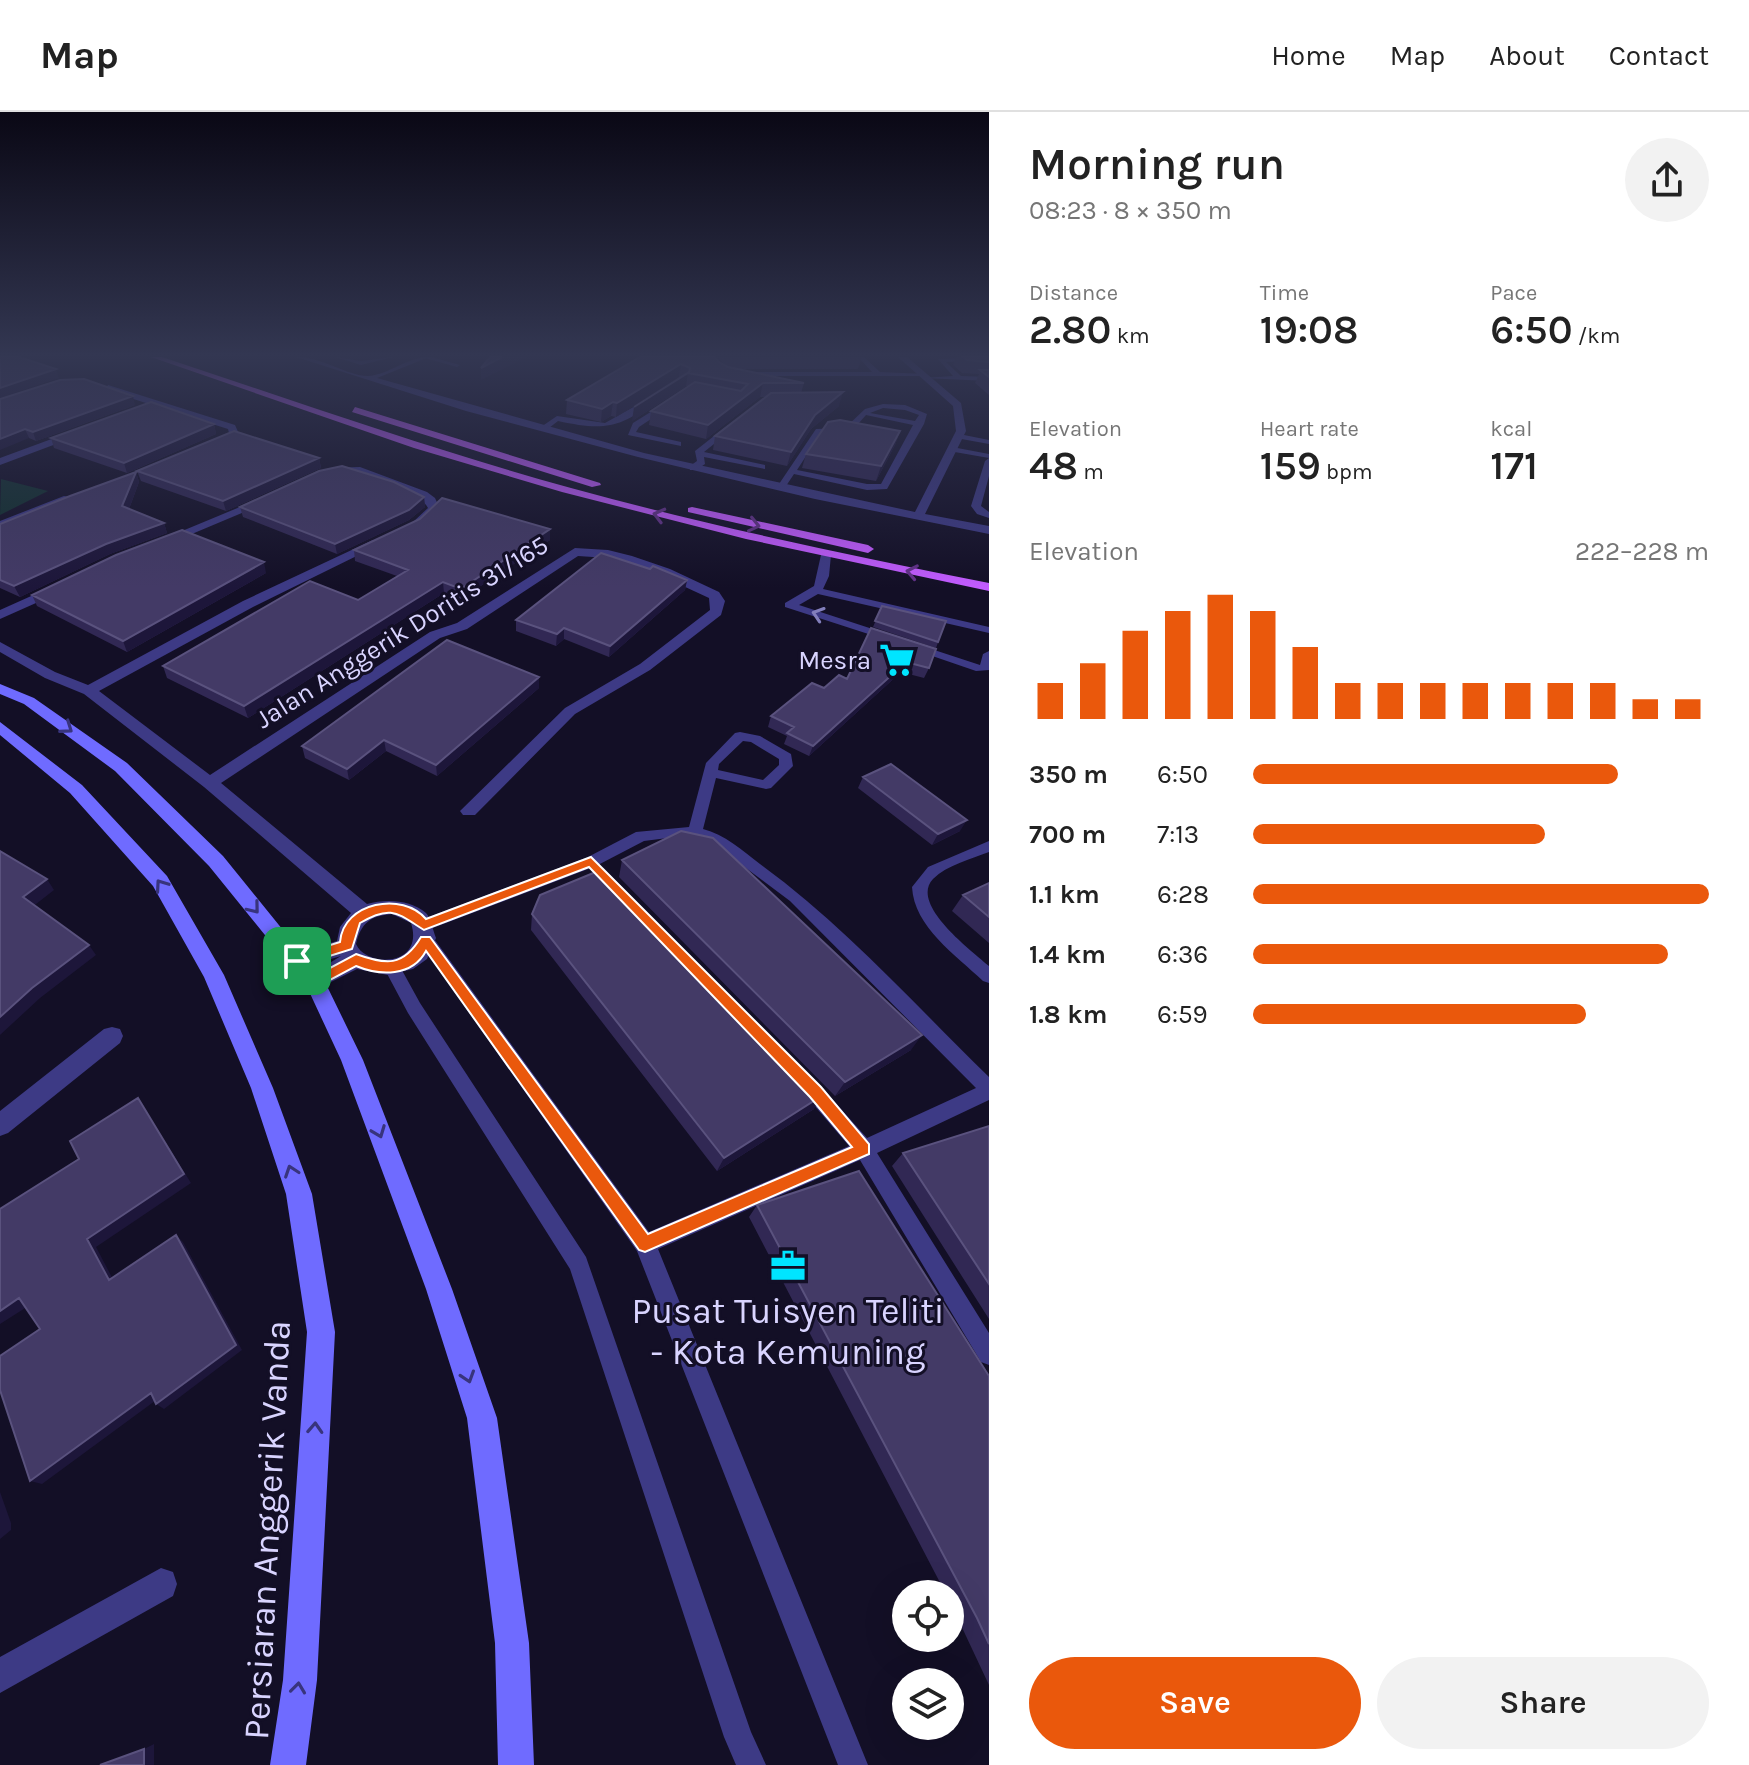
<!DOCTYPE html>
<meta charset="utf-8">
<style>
body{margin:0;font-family:Karla,sans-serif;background:#f2f2f2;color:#222;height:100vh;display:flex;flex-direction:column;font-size:30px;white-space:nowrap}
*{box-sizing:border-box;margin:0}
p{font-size:26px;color:#767676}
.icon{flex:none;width:44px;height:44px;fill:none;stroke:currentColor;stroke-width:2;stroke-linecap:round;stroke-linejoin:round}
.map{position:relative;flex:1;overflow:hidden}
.details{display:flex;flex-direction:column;background:#fff;width:760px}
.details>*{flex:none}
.fabs{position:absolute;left:892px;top:1468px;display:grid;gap:16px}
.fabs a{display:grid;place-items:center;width:72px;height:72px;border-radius:50%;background:#fff;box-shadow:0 8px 32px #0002;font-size:40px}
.pin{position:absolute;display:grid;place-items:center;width:68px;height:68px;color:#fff;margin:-34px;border-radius:16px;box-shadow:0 4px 12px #0006}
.round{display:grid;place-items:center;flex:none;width:84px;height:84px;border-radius:42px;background:#f2f2f2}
.headline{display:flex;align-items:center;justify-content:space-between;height:136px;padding:0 40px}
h1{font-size:44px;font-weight:600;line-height:60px}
.metrics{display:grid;grid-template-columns:repeat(3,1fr);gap:12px;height:136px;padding:8px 40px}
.metrics div{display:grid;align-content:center}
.metrics b{font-size:40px;font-weight:600}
.metrics small{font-size:22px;font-weight:400}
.metrics p{font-size:22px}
.chart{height:224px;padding:16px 40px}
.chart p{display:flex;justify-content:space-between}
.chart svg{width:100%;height:144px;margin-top:8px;stroke:#ea580c;stroke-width:6}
.button{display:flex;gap:16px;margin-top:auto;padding:16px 40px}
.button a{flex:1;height:92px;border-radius:48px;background:#ea580c;color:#fff;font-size:32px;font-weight:600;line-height:92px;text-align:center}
.button a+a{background:#f2f2f2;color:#222}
ul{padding:0 40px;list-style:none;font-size:26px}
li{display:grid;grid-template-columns:128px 96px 1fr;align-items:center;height:60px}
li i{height:20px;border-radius:10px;background:#ea580c}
header{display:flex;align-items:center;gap:48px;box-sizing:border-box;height:112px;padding:0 40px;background:#fff;border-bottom:2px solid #e0e0e0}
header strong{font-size:38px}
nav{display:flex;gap:44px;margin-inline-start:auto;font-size:28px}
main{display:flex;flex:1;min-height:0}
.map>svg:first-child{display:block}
.green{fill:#12302f}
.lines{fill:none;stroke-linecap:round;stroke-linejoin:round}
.lane{fill:#3d3a85;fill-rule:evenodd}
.street{fill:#3d3a85;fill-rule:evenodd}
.secondary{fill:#6f6bff;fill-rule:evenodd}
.primary{fill:#c25bff;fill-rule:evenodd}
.wall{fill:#312854}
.shaded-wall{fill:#1d163a}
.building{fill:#433a66;stroke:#5a527e;stroke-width:2}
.oneway{stroke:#623188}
.oneway2{stroke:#837fbc}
.oneway3{stroke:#38347d}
.route{fill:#ea580c;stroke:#fff;stroke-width:2;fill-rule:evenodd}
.labels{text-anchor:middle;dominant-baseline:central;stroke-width:6;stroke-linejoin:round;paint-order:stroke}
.far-street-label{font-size:26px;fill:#d9d4ff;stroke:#130f26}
.far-poi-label{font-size:26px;fill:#d9d4ff;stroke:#130f26;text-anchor:end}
.near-poi-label{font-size:36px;fill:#d9d4ff;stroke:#130f26}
.near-street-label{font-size:36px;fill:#d9d4ff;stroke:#130f26}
</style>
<header>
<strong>Map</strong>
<nav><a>Home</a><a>Map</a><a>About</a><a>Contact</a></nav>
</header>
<main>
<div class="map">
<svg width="989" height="1653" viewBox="0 0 989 1653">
<rect width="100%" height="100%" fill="#130f26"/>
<path class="green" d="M1 367 48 379 0 403Z"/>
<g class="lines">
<path class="lane" d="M335 245 361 249 393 245 361 253Z
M421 245H431L460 253 457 255Z
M707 245H713L723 259 728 260H872L858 245H864L880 260 926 262 923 264H727L719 261Z
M989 245V248L946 250 961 264 989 265V269L923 266 953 264 938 247Z
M646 288 653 290C619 318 600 318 558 309L545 319 538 317 557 304 605 311Z
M665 291 672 293 639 315 636 320 681 330V334L628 323 633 311Z
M883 292 905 293 927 302 924 312 887 377 867 378 794 362 784 377H778L777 375 816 317 845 316 865 297ZM883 296 905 298 919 303 915 309 870 301ZM866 303 913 313 881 372H867L797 358 821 321H850Z
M728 313 735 315 704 340 765 353V357L704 345 705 352 696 358H690V354L697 349 695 339Z
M959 322 989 328V332L956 326Z
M952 335 989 342V346L949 339Z
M989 346V364L981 394 989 400V406L977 402 971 394 985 349Z
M826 440 831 443 829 464 823 477 989 515V521L818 482 799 493 894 524 896 526 890 529 785 495V491L814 474 821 443Z
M916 532 980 553 983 542 989 539V558L976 559 912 537 910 535Z
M740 620 760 624 791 642 793 654 771 676 766 677 716 666 703 717C724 722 743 739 760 752 844 813 915 893 989 965V988L877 1041 989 1221V1253L981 1250 860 1048 658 1137 868 1653H838L637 1139 418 828 420 824H432L649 1120 849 1034 801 978 798 972 801 966 807 964 813 966 867 1026 976 976 790 789 731 745 702 727 683 724 644 729 596 754 430 817 424 819 416 813 418 809 586 746 636 720 689 715 706 651 735 621ZM743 629 751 630 779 647V653L763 668 718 658 719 652Z
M989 729V740C971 747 947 753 933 767 909 792 972 839 989 854V871L983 869C956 843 914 815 912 775L928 755Z
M392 849 398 851 420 891 586 1145 751 1620 766 1653H736L724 1625 570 1157 408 901 384 856 386 851Z"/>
<path class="street" d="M296 245C321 244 349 265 369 264 390 262 407 245 429 245L377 266 644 341 915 400 956 319 953 294 898 245H907L961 291 966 319 925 402 989 414V422L815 387 638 345 466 299Z
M108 273 235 313 239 322 218 334H210V330L229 321 228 317 105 278Z
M76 318 80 323 0 353V346Z
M360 355 427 380 435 386 440 397 421 414H413V410L428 396C424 383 370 362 355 361 345 361 334 365 325 359L330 356Z
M64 384 74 386 0 417V409Z
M264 385 270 388 268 390 168 432 158 429Z
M373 428 383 431 253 495 99 579 210 663 430 520 457 511 575 436 608 438 632 444 670 457 719 480 725 489 721 503 650 558 575 602 475 703H463L460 699 565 596 640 552 710 498 709 486 642 455 608 446 578 444 467 517 440 526 221 671 367 792C385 787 410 787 426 801 431 806 433 819 436 826L427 847 413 857 388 863 357 857 315 878 308 876 305 870 308 864 341 844 297 857 290 855 287 849 290 843 337 829 340 815 351 801 204 675 84 582 45 566 0 540V530L55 560 88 573 243 489ZM392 802 411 811C425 855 366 856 356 832 361 811 370 804 392 802Z
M58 472 63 473V479L0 507V498Z
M112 915 120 917 123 924 120 931 8 1021 0 1024V999L104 917Z
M161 1456 173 1460 177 1472 173 1484 0 1581V1545Z"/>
<path class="secondary" d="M0 572 34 586 127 651 223 744 325 870 363 948 452 1177 497 1306 529 1531 534 1653H498L495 1531 467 1306 426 1177 341 948 307 875 209 754 115 659 24 592 0 582Z
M0 610 82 673 167 764 224 863 273 976 312 1082 335 1220 317 1568 306 1653H270L283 1568 307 1220 286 1082 251 976 204 865 153 774 70 681 0 623Z"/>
<path class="primary" d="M151 245H162C298 290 433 338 571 376 709 414 849 443 989 471V479L746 427 562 380 414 336Z
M355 295 600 371 601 373 592 375 352 300Z
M692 395 868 433 874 437 868 441 688 400V396Z"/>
</g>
<path class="wall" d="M640 245 719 250 725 253 717 245H862L858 257H737L804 271 801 281 839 294 811 317 787 354 713 338 715 324 766 285H760L706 327 649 313 651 299 689 274H686L632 309 679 265 616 305 611 304 601 310 566 302 567 288Z
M956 245H989V283L975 271 979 262 962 261 953 253Z
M0 287 135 293 36 329 29 326Z
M214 312 216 322 127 361 54 336 51 326Z
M900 319 895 333 876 369 802 356 806 342Z
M319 346 321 356 226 399 141 369 137 359Z
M136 360 139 370 129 397 164 411 167 421 110 442 20 485 0 476V412Z
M424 385 425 395 409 408 337 442 243 405 240 395Z
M550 417V428L461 487 444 481 248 606 167 566 163 554 358 488 397 464 355 449 354 438Z
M650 457 687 468 685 478 609 545 564 527 556 534 516 519V508Z
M266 461 127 540 37 494 32 483Z
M882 494 946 509 936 536 873 515Z
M871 516 929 556 924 566 901 560 809 644 784 632 787 624 768 615 771 604 824 576 847 567Z
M539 576 437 664 386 639 349 668 305 646 302 634Z
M863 665 960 719 932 733 858 676Z
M622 748 911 938 835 984 619 765Z
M989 771V831L952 799 963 783Z
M532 802 814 997 717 1059 531 818Z
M989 1014V1207L892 1054 903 1041Z
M757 1093 989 1264V1573L950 1490V1482H946L749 1105Z"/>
<path class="shaded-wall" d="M502 245H527L481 268V256Z
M681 252 679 265 616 305 617 291Z
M56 257 59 266 0 286V276Z
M688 261 686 274 632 309 634 295Z
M763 271 760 285 706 327 708 313Z
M843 280 839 294 811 317 787 354 791 340 815 303Z
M133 284 135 293 36 329 33 320Z
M613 290 611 304 601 310 602 297Z
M214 312 216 322 127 361 124 351Z
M25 317 29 326 0 338V327Z
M900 319 895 333 876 369 881 354Z
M319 346 321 356 226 399 223 389Z
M136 360 139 370 126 405 122 394Z
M424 385 425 395 409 408 337 442 335 432Z
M164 411 167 421 110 442 20 485 14 474 106 432Z
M550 417V428L461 487V477Z
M264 450 266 461 127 540 123 529Z
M687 468 685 478 609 545 610 534Z
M443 470 444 481 248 606 244 594Z
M564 516V527L556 534 557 522Z
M906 550 901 560 809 644 813 634Z
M539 565V576L437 664 436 653Z
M384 628 386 639 349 668 347 657Z
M967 708 960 719 932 733 938 722Z
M47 767 54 778 31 796 23 785Z
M89 833 96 843 40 886 0 923V905L32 876Z
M922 923 911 938 835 984 845 970Z
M823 983 814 997 717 1059 724 1046Z
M138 986 191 1071 96 1135 117 1175 109 1168 87 1127Z
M176 1123 183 1130 242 1238 164 1297 156 1292Z
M19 1186 30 1193 0 1212V1199Z
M151 1281 159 1286 42 1372 30 1369Z
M0 1380 11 1411V1418L0 1427Z
M154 1632V1653H144V1637Z"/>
<path class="building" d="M0 245H19L56 257 0 276Z
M490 245H502L481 256Z
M640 245H715L719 250 728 255 804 271H763L708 313 651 299 695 270 741 279 748 272 688 261 634 295 689 260 690 256 681 252 617 291 613 290 602 297 567 288Z
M963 245H989V250L967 248Z
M980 258H989V265Z
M84 267 133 284 33 320 25 317 0 327V287L60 268Z
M843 280 815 303 791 340 715 324 771 281Z
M151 290 214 312 124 351 51 326Z
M840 308 900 319 881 354 806 342 828 310Z
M234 319 319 346 223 389 137 359Z
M342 354 394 370 424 385 409 398 335 432 240 395 319 359Z
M136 360 122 394 164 411 106 432 14 474 0 468V412L70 384Z
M442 386 550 417 461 477 443 470 244 594 163 554 310 469 358 488 408 458 354 438 420 407Z
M182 418 264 450 123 529 32 483 116 443Z
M601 441 650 457 653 454 687 468 610 534 564 516 557 522 516 508Z
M882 494 946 509 938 530 875 509Z
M871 516 936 537 929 556 906 550 813 634 787 621 794 615 771 604 812 571 824 576 839 563 847 567Z
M447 528 539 565 436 653 384 628 347 657 302 634Z
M891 652 967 708 938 722 863 665Z
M681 719 713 726 922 923 845 970 622 748Z
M0 739 47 767 23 785 89 833 32 876 0 905Z
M603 757 823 983 724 1046 532 802 540 783Z
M989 771V805L963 783Z
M138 986 184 1062 87 1127 109 1168 176 1123 236 1233 156 1292 151 1281 30 1369 0 1278V1244L40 1217 19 1186 0 1199V1097L79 1047 70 1029Z
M989 1014V1172L903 1041Z
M859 1059 989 1264V1532L977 1506 757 1093Z
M144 1637V1653H100Z"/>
<defs><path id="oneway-chevron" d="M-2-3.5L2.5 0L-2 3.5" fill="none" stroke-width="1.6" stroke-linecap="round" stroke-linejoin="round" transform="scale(2)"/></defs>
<g class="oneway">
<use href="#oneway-chevron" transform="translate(659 403) rotate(-165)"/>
<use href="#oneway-chevron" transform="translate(754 413) rotate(13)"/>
<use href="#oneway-chevron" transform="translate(912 460) rotate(-169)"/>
</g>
<use class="oneway2" href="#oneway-chevron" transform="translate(818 502) rotate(-162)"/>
<g class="oneway3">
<use href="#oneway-chevron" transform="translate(67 616) rotate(35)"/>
<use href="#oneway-chevron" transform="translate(161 773) rotate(-125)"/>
<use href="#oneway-chevron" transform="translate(254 796) rotate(51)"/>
<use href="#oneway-chevron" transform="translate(379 1020) rotate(69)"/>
<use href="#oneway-chevron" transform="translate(291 1059) rotate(-109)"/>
<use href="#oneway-chevron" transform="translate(468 1265) rotate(72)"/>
<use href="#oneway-chevron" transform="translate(315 1316) rotate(-87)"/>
<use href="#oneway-chevron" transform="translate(298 1576) rotate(-83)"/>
</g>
<linearGradient id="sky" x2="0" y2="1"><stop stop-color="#0a0815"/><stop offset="0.51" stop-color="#333752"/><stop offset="1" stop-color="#333752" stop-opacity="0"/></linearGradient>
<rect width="989" height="476" fill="url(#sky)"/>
<path class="route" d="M591 745 821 975 869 1032V1042L645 1140 639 1138 426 839C412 865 380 864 356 854L315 876 310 874 290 849 292 845 340 830C343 790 403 779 426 807ZM589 755 810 985 852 1035 648 1122 430 825H421C403 855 386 853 356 842L317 863 307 851 352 837 360 811C392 792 398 802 424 818Z"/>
<defs>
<g id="supermarket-bare" transform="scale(2.76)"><path d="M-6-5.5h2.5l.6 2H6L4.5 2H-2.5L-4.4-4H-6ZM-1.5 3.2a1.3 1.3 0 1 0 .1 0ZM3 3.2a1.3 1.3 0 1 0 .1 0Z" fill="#00e5ff" stroke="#130f26" stroke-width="2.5" paint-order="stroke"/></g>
<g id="office-bare" transform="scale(2.76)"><path d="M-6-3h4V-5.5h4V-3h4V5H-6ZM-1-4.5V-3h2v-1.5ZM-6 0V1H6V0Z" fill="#00e5ff" stroke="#130f26" stroke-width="2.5" paint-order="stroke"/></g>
</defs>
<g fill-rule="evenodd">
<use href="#supermarket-bare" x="897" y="548"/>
<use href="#office-bare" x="788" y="1154"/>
</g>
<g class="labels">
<g class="far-street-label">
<text transform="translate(402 520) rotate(-32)">Jalan Anggerik Doritis 31/165</text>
</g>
<g class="far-poi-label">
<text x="871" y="548">Mesra</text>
</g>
<g class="near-poi-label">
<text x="788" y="1199">Pusat Tuisyen Teliti<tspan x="788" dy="41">- Kota Kemuning</tspan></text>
</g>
<g class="near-street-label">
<text transform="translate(267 1418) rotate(-87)">Persiaran Anggerik Vanda</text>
</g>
</g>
</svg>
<div class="fabs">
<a><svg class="icon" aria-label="locate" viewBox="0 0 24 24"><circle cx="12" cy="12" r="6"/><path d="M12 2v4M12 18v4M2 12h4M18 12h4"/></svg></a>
<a><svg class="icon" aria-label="layers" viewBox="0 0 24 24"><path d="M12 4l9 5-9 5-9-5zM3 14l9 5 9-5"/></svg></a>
</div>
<div class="pin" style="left:297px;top:849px;background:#1e9e55"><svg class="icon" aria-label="arrive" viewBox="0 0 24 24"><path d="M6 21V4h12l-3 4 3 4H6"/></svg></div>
</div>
<section class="details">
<div class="headline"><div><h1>Morning run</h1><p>08:23 · 8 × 350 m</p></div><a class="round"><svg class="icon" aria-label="share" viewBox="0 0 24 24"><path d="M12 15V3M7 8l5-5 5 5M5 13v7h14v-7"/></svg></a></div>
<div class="metrics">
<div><p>Distance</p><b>2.80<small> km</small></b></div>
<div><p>Time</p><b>19:08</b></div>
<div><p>Pace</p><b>6:50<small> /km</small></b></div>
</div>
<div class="metrics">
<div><p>Elevation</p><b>48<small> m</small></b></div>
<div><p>Heart rate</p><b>159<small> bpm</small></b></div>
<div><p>kcal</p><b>171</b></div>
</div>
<div class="chart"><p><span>Elevation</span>222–228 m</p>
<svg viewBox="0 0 160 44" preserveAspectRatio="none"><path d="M5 44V33M15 44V27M25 44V17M35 44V11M45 44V6M55 44V11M65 44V22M75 44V33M85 44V33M95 44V33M105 44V33M115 44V33M125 44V33M135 44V33M145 44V38M155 44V38"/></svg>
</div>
<ul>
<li><b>350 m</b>6:50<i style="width:80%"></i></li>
<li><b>700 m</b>7:13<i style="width:64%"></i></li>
<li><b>1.1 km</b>6:28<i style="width:100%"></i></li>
<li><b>1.4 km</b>6:36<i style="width:91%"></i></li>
<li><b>1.8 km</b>6:59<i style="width:73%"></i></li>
</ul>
<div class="button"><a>Save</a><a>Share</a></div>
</section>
</main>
